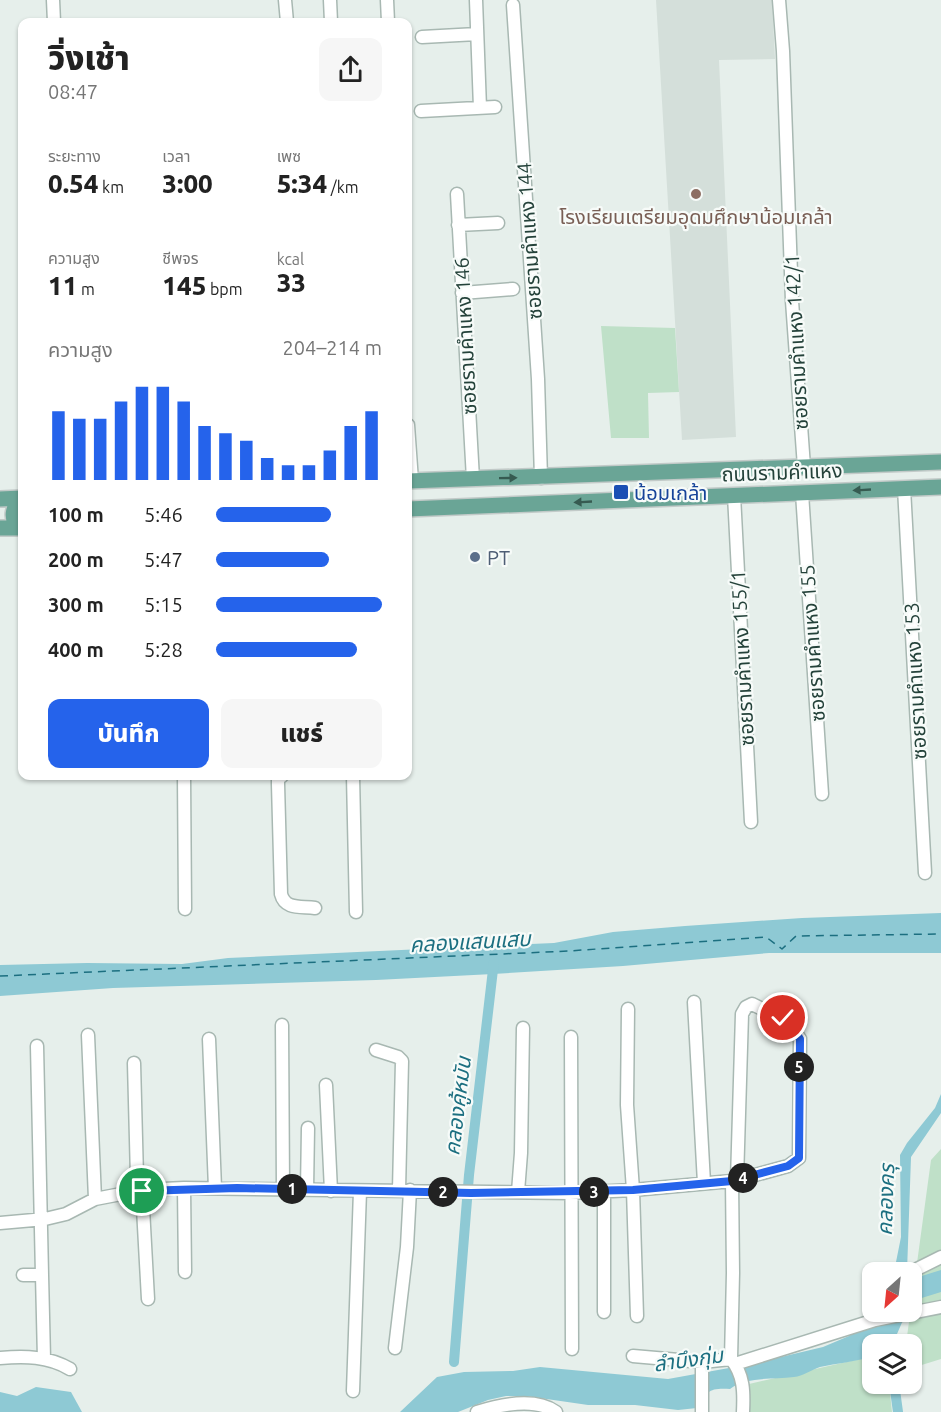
<!DOCTYPE html>
<html lang="th">
<meta charset="utf-8">
<style>
body{margin:0;font-family:Ubuntu,"Noto Sans Thai",sans-serif;background:#f6f6f6;color:#222;height:100vh;display:flex;flex-direction:column;font-size:22px;white-space:nowrap}
*{box-sizing:border-box;margin:0}
p{font-size:20px;color:#767676}
.icon{flex:none;width:33px;height:33px;fill:none;stroke:currentColor;stroke-width:2;stroke-linecap:round;stroke-linejoin:round}
.map{position:relative;flex:1;overflow:hidden}
.panel{position:absolute;left:18px;top:18px;width:394px;height:762px;display:flex;flex-direction:column;background:#fff;border-radius:12px;box-shadow:0 2px 4px #0004}
.panel>*{flex:none}
.needle{width:39px;rotate:207deg}
.buttons{position:absolute;left:862px;top:1262px;display:grid;gap:12px}
.buttons a{display:grid;place-items:center;width:60px;height:60px;border-radius:12px;background:#fff;box-shadow:0 2px 4px #0004;font-size:30px}
.pin{position:absolute;display:grid;place-items:center;width:51px;height:51px;color:#fff;margin:-26px;border:3px solid #fff;border-radius:50%;box-shadow:0 2px 6px #0007}
.km{position:absolute;width:30px;height:30px;margin:-15px;border-radius:50%;background:#222;color:#fff;font-size:16px;line-height:30px;text-align:center}
.round{display:grid;place-items:center;flex:none;width:63px;height:63px;border-radius:12px;background:#f6f6f6}
.headline{display:flex;align-items:center;justify-content:space-between;height:102px;padding:0 30px}
h1{font-size:33px;font-weight:800;line-height:45px}
.metrics{display:grid;grid-template-columns:repeat(3,1fr);gap:9px;height:102px;padding:6px 30px}
.metrics div{display:grid;align-content:center}
.metrics b{font-size:26px;font-weight:800}
.metrics small{font-size:16px;font-weight:400}
.metrics p{font-size:16px}
.chart{height:168px;padding:12px 30px}
.chart p{display:flex;justify-content:space-between}
.chart svg{width:100%;height:108px;margin-top:6px;stroke:#2563eb;stroke-width:6}
.action{display:flex;gap:12px;margin-top:auto;padding:12px 30px}
.action a{flex:1;height:69px;border-radius:12px;background:#2563eb;color:#fff;font-size:24px;font-weight:800;line-height:69px;text-align:center}
.action a+a{background:#f6f6f6;color:#222}
ul{padding:0 30px;list-style:none;font-size:20px}
li{display:grid;grid-template-columns:96px 72px 1fr;align-items:center;height:45px}
li i{height:15px;border-radius:8px;background:#2563eb}
.map>svg:first-child{display:block}
.built{fill:#d4dfda}
.green{fill:#bfe0c8}
.water{fill:#8ec9d4}
.lines{fill:none;stroke-linecap:round;stroke-linejoin:round}
.canal{stroke:#8ec9d4;stroke-width:10}
.ferry{stroke:#1c6f80;stroke-width:1.5;stroke-dasharray:8 6;stroke-linecap:butt}
.minor-casing{stroke:#a8b8b2;stroke-width:15}
.major-casing{stroke:#c2cac8;stroke-width:18}
.minor{stroke:#fff;stroke-width:12}
.major{stroke:#6aa596;stroke-width:15}
.oneway{fill:#365b51}
.route-casing{stroke:#fff;stroke-width:12}
.route{stroke:#2563eb;stroke-width:8}
.education-dot{fill:#8d6e63;stroke:#f7fbf9;stroke-width:2}
.transit-dot{fill:#1a4fb4;stroke:#f7fbf9;stroke-width:2}
.service-dot{fill:#5c6f8a;stroke:#f7fbf9;stroke-width:2}
.labels{text-anchor:middle;dominant-baseline:central;stroke-width:4.5;stroke-linejoin:round;paint-order:stroke}
.education-label{font-size:20px;fill:#785e54;stroke:#f7fbf9}
.street-label{font-size:20px;fill:#24423a;stroke:#f7fbf9}
.transit-label{font-size:20px;fill:#164399;stroke:#f7fbf9;text-anchor:start}
.service-label{font-size:20px;fill:#4e5e75;stroke:#f7fbf9;text-anchor:start}
.water-label{font-size:21px;font-style:italic;fill:#1c6f80;stroke:#f7fbf9}
</style>
<div class="map">
<svg width="941" height="1412" viewBox="0 0 941 1412">
<rect width="100%" height="100%" fill="#e6efeb"/>
<path class="built" d="M656 0H772L775 59 719 60 736 437 682 440Z"/>
<path class="green" d="M601 326 675 328 679 392 648 393 649 438H611Z
M941 1149V1359L912 1368V1344H906L931 1160Z
M873 1356V1383H889L892 1412H748L749 1384Z"/>
<path class="water" d="M941 913V953H769L623 966 493 974 376 980 113 988 0 996V965L87 963 182 964 228 958 554 943 613 932 685 926 802 918Z
M941 1094V1113L911 1157 907 1272H894L901 1237 900 1155 907 1143 935 1108Z
M941 1270V1292L912 1301V1279Z
M887 1311H907L897 1334 896 1344H873V1356L871 1357C854 1362 837 1363 820 1367 811 1370 803 1376 794 1377 772 1380 747 1376 730 1389 708 1388 708 1391 697 1408L678 1410 635 1405H588L526 1396H506L488 1400 458 1412H400L437 1377 464 1372 513 1371 540 1367 668 1379 729 1368 735 1371 743 1366 823 1347 849 1336 860 1329 885 1322Z
M36 1387 71 1392 82 1412H0V1392L17 1396Z"/>
<g class="lines">
<path class="canal" d="M454 1362 469 1175 494 961
M894 1383 898 1412"/>
<path class="ferry" d="M0 976 569 951 766 937 782 949 796 936 941 934"/>
<g class="minor-casing">
<path id="minor" d="M53 0 54 22
M285 0 287 22
M330 0 331 22
M387 0 388 22
M476 0 480 108
M779 0 783 51 792 301 804 467
M513 5 538 379 541 478
M422 37 477 34
M421 111 495 107
M457 194 473 479
M458 225 498 223
M462 293 513 289
M408 425 412 481
M904 488 925 873
M802 493 822 794
M734 495 751 822
M184 776 185 909
M282 776 278 779V784L281 894C285 910 301 906 315 908
M353 776 356 912
M694 1002 704 1183
M628 1009 627 1105 633 1190 637 1316
M282 1025 283 1189
M88 1035 95 1199
M571 1037 572 1349
M209 1039 215 1188
M376 1050 398 1057 402 1061 399 1190
M134 1063 137 1178 142 1190 148 1299
M326 1085 331 1191
M732 1181 733 1273 731 1359C744 1375 744 1392 743 1412
M184 1188 185 1272
M307 1190 308 1128
M518 1192 521 1153 523 1028
M0 1223 45 1219 66 1214 95 1199 142 1190 184 1188 570 1193 633 1190 732 1181 737 1180 788 1166 799 1158 800 1039 787 1021 752 1004 746 1007 742 1014 737 1180
M911 1272 941 1257
M23 1275H42L37 1046
M42 1275 44 1359
M912 1294 915 1311
M604 1312V1191
M395 1348 407 1247 410 1190
M633 1356 702 1362 731 1359
M0 1358C25 1356 48 1356 70 1369
M735 1364 875 1320 941 1307
M353 1391 360 1191
M477 1412C499 1405 535 1397 556 1412
M702 1412V1362"/>
</g>
<g class="major-casing">
<path id="major" d="M408 481 941 462
M0 499 22 498
M408 509 941 487
M0 528H22
M20 528C9 518 13 509 20 498"/>
</g>
<use href="#minor" class="minor"/>
<use href="#major" class="major"/>
</g>
<defs><path id="oneway-solid" d="M-6-.8H1V-3.2L6.5 0L1 3.2V.8H-6Z" transform="scale(1.5)"/></defs>
<g class="oneway">
<use href="#oneway-solid" transform="translate(508 478) rotate(-1)"/>
<use href="#oneway-solid" transform="translate(862 490) rotate(177)"/>
<use href="#oneway-solid" transform="translate(583 502) rotate(177)"/>
</g>
<g class="lines">
<g class="route-casing">
<path id="route" d="M142 1191 237 1188 471 1193 633 1190 732 1181 788 1166 799 1158 800 1039 790 1024 783 1018"/>
</g>
<use href="#route" class="route"/>
</g>
<circle class="education-dot" cx="696" cy="194" r="6"/>
<rect class="transit-dot" x="613" y="484" width="16" height="16" rx="3"/>
<circle class="service-dot" cx="475" cy="557" r="6"/>
<g class="labels">
<g class="education-label">
<text x="696" y="216">โรงเรียนเตรียมอุดมศึกษาน้อมเกล้า</text>
</g>
<g class="street-label">
<text transform="translate(529 241) rotate(-94)">ซอยรามคำแหง 144</text>
<text transform="translate(465 336) rotate(-93)">ซอยรามคำแหง 146</text>
<text transform="translate(796 342) rotate(-93)">ซอยรามคำแหง 142/1</text>
<text transform="translate(782 472) rotate(-2)">ถนนรามคำแหง</text>
<text transform="translate(812 643) rotate(-94)">ซอยรามคำแหง 155</text>
<text transform="translate(742 658) rotate(-93)">ซอยรามคำแหง 155/1</text>
<text transform="translate(915 681) rotate(-93)">ซอยรามคำแหง 153</text>
</g>
<g class="transit-label">
<text x="634" y="492">น้อมเกล้า</text>
</g>
<g class="service-label">
<text x="487" y="557">PT</text>
</g>
<g class="water-label">
<text transform="translate(470 941) rotate(-3)">คลองแสนแสบ</text>
<text transform="translate(457 1106) rotate(-83)">คลองคู้หมัน</text>
<text transform="translate(885 1200) rotate(-88)">คลองครุ</text>
<text transform="translate(688 1359) rotate(-8)">ลำบึงกุ่ม</text>
</g>
</g>
</svg>
<div class="buttons">
<a><svg class="needle" viewBox="-14 -14 28 28"><path d="M0-13l5 13h-10z" fill="#e53935"/><path d="M0 13l5-13h-10z" fill="#767676"/></svg></a>
<a><svg class="icon" aria-label="layers" viewBox="0 0 24 24"><path d="M12 4l9 5-9 5-9-5zM3 14l9 5 9-5"/></svg></a>
</div>
<div class="pin" style="left:142px;top:1191px;background:#1e9e55"><svg class="icon" aria-label="arrive" viewBox="0 0 24 24"><path d="M6 21V4h12l-3 4 3 4H6"/></svg></div>
<div class="pin" style="left:783px;top:1018px;background:#d93025"><svg class="icon" aria-label="check" viewBox="0 0 24 24"><path d="M5 12l5 5 9-10"/></svg></div>
<b class="km" style="left:292px;top:1189px">1</b>
<b class="km" style="left:443px;top:1192px">2</b>
<b class="km" style="left:594px;top:1192px">3</b>
<b class="km" style="left:743px;top:1178px">4</b>
<b class="km" style="left:799px;top:1067px">5</b>
<section class="panel">
<div class="headline"><div><h1>วิ่งเช้า</h1><p>08:47</p></div><a class="round"><svg class="icon" aria-label="share" viewBox="0 0 24 24"><path d="M12 15V3M7 8l5-5 5 5M5 13v7h14v-7"/></svg></a></div>
<div class="metrics">
<div><p>ระยะทาง</p><b>0.54<small> km</small></b></div>
<div><p>เวลา</p><b>3:00</b></div>
<div><p>เพซ</p><b>5:34<small> /km</small></b></div>
</div>
<div class="metrics">
<div><p>ความสูง</p><b>11<small> m</small></b></div>
<div><p>ชีพจร</p><b>145<small> bpm</small></b></div>
<div><p>kcal</p><b>33</b></div>
</div>
<div class="chart"><p><span>ความสูง</span>204–214 m</p>
<svg viewBox="0 0 160 44" preserveAspectRatio="none"><path d="M5 44V16M15 44V19M25 44V19M35 44V12M45 44V6M55 44V6M65 44V12M75 44V22M85 44V25M95 44V28M105 44V35M115 44V38M125 44V38M135 44V32M145 44V22M155 44V16"/></svg>
</div>
<ul>
<li><b>100 m</b>5:46<i style="width:69%"></i></li>
<li><b>200 m</b>5:47<i style="width:68%"></i></li>
<li><b>300 m</b>5:15<i style="width:100%"></i></li>
<li><b>400 m</b>5:28<i style="width:85%"></i></li>
</ul>
<div class="action"><a>บันทึก</a><a>แชร์</a></div>
</section>
</div>
